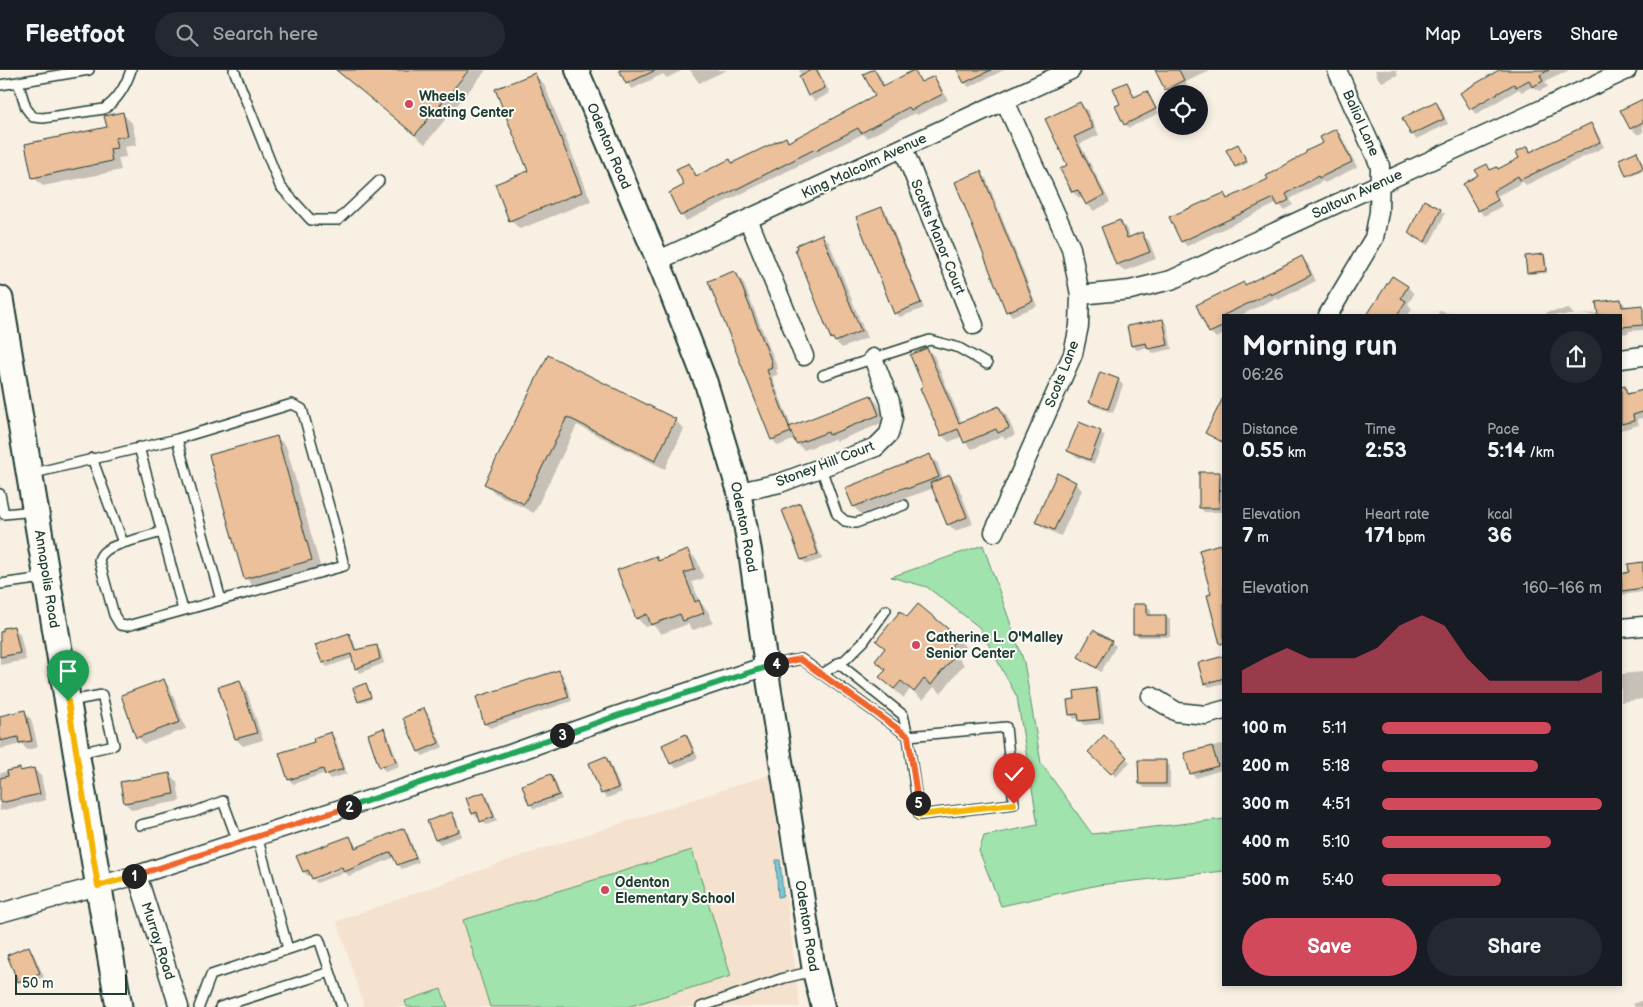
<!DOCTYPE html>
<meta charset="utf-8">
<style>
body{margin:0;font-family:"Balsamiq Sans",sans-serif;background:#242831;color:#f1f3f6;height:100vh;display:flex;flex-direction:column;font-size:19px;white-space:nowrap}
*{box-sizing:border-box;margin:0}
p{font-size:16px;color:#9ea1a6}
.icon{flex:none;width:28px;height:28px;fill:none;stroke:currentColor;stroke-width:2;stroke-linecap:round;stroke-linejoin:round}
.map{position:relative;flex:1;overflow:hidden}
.panel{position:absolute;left:1222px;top:244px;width:400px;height:672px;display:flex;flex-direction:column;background:#171b24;border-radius:0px;box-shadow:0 2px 8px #0003}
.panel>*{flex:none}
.buttons{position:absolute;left:1158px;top:15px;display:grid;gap:10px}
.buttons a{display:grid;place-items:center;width:50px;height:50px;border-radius:50%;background:#171b24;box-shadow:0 2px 8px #0003;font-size:25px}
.scale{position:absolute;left:15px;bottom:12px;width:112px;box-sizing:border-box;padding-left:5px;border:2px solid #1f3d34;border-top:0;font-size:14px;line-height:18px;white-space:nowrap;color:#1f3d34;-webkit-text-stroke:4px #fdfcf7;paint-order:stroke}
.pin{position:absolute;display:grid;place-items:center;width:42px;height:42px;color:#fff;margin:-51px -21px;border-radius:50% 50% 50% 0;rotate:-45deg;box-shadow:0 0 5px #0007}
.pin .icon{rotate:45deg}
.km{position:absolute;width:25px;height:25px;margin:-12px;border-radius:50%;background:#222;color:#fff;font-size:14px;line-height:25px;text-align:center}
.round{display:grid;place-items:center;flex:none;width:52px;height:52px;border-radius:26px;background:#242831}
.summary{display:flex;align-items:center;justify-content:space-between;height:85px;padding:0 20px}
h1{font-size:28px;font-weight:700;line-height:38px}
.stats{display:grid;grid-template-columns:repeat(3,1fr);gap:8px;height:85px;padding:5px 20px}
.stats div{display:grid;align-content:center}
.stats b{font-size:21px;font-weight:700}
.stats small{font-size:14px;font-weight:400}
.stats p{font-size:14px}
.chart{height:140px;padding:10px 20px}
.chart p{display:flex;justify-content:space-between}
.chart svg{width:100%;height:90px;margin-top:5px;fill:#d1495b;opacity:.7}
.cta{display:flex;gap:10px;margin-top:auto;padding:10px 20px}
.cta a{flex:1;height:58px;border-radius:30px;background:#d1495b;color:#fff;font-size:20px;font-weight:700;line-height:58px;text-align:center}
.cta a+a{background:#242831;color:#f1f3f6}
ul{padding:0 20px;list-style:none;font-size:16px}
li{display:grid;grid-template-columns:80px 60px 1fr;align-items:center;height:38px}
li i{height:12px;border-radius:6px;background:#d1495b}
header{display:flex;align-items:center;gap:30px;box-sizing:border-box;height:70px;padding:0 25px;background:#171b24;border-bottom:1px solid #363941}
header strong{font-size:24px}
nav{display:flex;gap:28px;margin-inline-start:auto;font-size:18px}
.search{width:350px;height:45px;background:#242831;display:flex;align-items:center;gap:12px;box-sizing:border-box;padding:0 18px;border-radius:28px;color:#9ea1a6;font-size:19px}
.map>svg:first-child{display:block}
.built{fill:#f5e2ce}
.green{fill:#a1e3ad;stroke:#609070}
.water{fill:#7bc7db;stroke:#569098}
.shadow{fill:#0003}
.building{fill:#ebc09a;stroke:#1f3d34}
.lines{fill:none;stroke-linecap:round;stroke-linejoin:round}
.service-casing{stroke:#1f3d34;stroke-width:12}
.minor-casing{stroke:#1f3d34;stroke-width:21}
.tertiary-casing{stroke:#1f3d34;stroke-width:26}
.secondary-casing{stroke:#1f3d34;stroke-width:29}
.service{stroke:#fdfcf7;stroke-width:9}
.minor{stroke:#fdfcf7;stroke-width:18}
.tertiary{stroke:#fdfcf7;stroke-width:22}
.secondary{stroke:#fdfcf7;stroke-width:25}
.split-1-casing{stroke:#fff;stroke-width:10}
.split-2-casing{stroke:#fff;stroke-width:10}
.split-3-casing{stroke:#fff;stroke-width:10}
.split-4-casing{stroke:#fff;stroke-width:10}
.split-5-casing{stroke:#fff;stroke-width:10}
.split-6-casing{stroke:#fff;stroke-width:10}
.split-1{stroke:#f5b400;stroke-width:6}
.split-2{stroke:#f0652b;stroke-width:6}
.split-3{stroke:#22a559;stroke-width:6}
.split-4{stroke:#22a559;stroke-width:6}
.split-5{stroke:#f0652b;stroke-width:6}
.split-6{stroke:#f5b400;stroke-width:6}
.poi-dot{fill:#d1495b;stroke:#fdfcf7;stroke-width:2}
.labels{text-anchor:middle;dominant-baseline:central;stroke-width:4;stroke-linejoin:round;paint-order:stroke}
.poi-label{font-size:14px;font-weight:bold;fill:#1f3d34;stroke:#fdfcf7;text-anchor:start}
.street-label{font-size:14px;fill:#1f3d34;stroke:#fdfcf7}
</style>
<header>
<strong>Fleetfoot</strong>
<div class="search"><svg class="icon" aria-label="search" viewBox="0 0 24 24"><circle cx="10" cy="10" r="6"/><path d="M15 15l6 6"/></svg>Search here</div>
<nav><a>Map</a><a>Layers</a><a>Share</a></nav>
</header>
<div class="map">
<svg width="1643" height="937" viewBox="0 0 1643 937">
<rect width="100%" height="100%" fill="#f9f0e4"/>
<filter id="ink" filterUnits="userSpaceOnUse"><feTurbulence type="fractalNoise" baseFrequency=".02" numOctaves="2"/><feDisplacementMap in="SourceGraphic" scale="10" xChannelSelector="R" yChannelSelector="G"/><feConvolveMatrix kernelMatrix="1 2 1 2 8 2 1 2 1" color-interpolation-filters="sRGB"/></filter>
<g filter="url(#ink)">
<path class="built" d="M771 704 800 937H364L337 851 512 789Z"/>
<path class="green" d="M983 475 1024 592 1041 693 1092 764 1224 749V801L1098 815 1001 836 979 781 984 766 1038 755 1017 627 979 557 927 517 891 507Z
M692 780 731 906 627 937H490L463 850Z
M441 919 448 937H407L405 931Z"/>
<path class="water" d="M776 790H780L783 826 778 827Z"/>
<path class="shadow" d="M345 0H486L425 74 351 12 342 3Z
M620 0H683L667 8 663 4 632 19 627 13Z
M690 0H727L699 13Z
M799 0H818L830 23 815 31 809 25Z
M874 0 880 6 885 16 914 2 922 13 934 7 939 13 948 30 917 45 915 43 867 68 863 64 686 151 681 145 689 94 694 100 698 107 730 91 733 94 785 68 790 73 876 26Z
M958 0H1004L969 17 965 13Z
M1156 0H1210L1186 12 1187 15 1171 23 1166 19Z
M1375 0H1396L1398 5 1382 12 1378 8Z
M1508 0H1569L1545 12 1548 17 1539 21 1533 16 1522 22 1519 19 1476 44 1471 39 1462 23Z
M535 5 544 14 591 131 520 159 510 150 529 102Z
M1126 13 1130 17 1135 28 1146 22 1150 26 1159 43 1129 58 1125 54 1122 34Z
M1643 30V62L1638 65 1631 58Z
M1080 33 1087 40 1099 65 1080 74 1110 132 1094 141 1087 134 1083 127 1080 129 1073 122 1062 99 1069 96Z
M1435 33 1440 37 1448 54 1416 69 1412 64Z
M123 44 132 53 137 75 124 77 126 87 118 88 121 100 43 116 33 107 108 58Z
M1590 55 1596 60 1604 77 1526 115 1523 112 1497 126 1502 136 1484 146 1479 140 1480 106 1487 96 1492 101 1498 100 1521 89 1527 78 1532 82Z
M1336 60 1341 65 1357 97 1325 113 1323 111 1290 129 1293 135 1284 140 1278 133 1187 176 1182 171 1224 124 1228 129 1270 109 1324 73Z
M1238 75 1248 93 1238 98 1227 81Z
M1637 83 1643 95V101L1629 107 1627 105Z
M981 103 986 108 1037 236 1012 246 1007 241Z
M882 138 886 142 924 238 900 247 895 243Z
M1440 140 1445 144 1429 175 1413 168 1409 163Z
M1119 151 1126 158 1130 168 1142 164 1149 171 1156 189 1124 201 1117 194Z
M822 166 829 172 867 268 842 278 832 268Z
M1544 186 1546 188 1547 203 1530 204 1528 202Z
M1302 188 1308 194 1316 211 1278 230 1276 228 1241 245H1224V264L1216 268 1210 262 1244 213 1246 216Z
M734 202 743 212 778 299 776 300 778 304 772 307 792 358 871 327 878 334 885 352 837 371 834 369 804 380 797 374 795 369 778 376 772 369Z
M1393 208 1408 217 1414 224 1408 234 1412 239 1408 245H1369Z
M1621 230 1625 235 1626 238 1643 237V260L1629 261V263L1621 264V245H1581L1599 243Z
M1569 239 1574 245H1547V242Z
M1439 241 1456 245H1438Z
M1162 250 1167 254 1172 279 1153 283 1148 277 1137 280 1133 276Z
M927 279 934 286 962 353 999 337 1006 344 1015 365 1005 369 1002 366 972 379 965 372 963 366 949 372 942 365 925 317Z
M548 287 675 350 684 359 665 399 577 355 534 443 495 423 486 414Z
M1118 310 1123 315 1113 343 1094 336 1090 331Z
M1643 323V348L1637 349 1639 355 1621 360V327Z
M1100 362 1105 366 1094 394 1073 385 1068 381Z
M277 367 286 376 321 499 255 518 246 508Z
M930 386 937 392 943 409 950 406 957 413 973 454 955 461 948 454 934 418 861 444 854 437 847 418Z
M1219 403 1224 408 1223 442H1204L1200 437Z
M0 413 6 450 0 451Z
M1075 413 1082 420 1061 466 1044 458 1037 452Z
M799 435 804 439 822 489 807 494 802 490 784 440Z
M688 481 697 490 704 508 692 512 700 532 708 541 713 553 693 560 688 554 661 564 653 555 646 557 637 548 656 487 660 491Z
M1643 494V522L1621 525V505L1631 503Z
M1146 535 1151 540V546H1166L1170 550V567H1139L1135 563Z
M918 536 966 577 958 588 964 594 941 623 934 617 923 630 910 619 904 628 890 616 881 607 886 601 876 591 886 579 878 571 908 549Z
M13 557 20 564 26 590 0 595V563Z
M1094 562 1111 572 1116 576 1101 602 1084 591 1079 587Z
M349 565 353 569 357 581 376 576 381 581 384 593 360 603 356 598 353 588 327 597 323 593Z
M1224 587V613L1209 617 1205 613Z
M559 601 563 605 572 631 490 658 485 654 477 628Z
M1643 602V629L1621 632V604Z
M164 611 170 618 186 659 144 674 138 667Z
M239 612 246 619 263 670 243 676 236 669 220 618Z
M366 615 372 629 361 633 359 631Z
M1096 619 1100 623 1104 653 1084 655 1079 648 1075 649 1070 644 1077 630Z
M424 640 428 644 443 677 423 686 419 682 404 648Z
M24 642 31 649 38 677 27 680 22 674 0 679V647Z
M384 660 388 664 399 696 385 701 381 697 370 665Z
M331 664 335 668 347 704 330 709 326 703 293 714 289 709 316 673Z
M685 666 690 670 698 688 676 698 671 693Z
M1104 667 1130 692 1116 707 1090 682Z
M1224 674V699L1196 708 1191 703 1186 684Z
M606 688 610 692 622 722 607 728 602 723Z
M1166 692 1170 696V718H1144L1140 713Z
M19 699 22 702 34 699 41 706 46 730 0 741V703Z
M170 705 177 712 180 731 132 740 125 733Z
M551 706 555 710 562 729 534 739 530 734Z
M484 723 488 727 497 751 486 755 480 747 477 748 473 743Z
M451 743 456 748 462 766 440 774 436 769Z
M403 759 408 764 419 792 402 799 398 795 395 787 349 806 345 802 317 813 314 810 348 796 347 794 313 807V809L311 805 308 806 304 802 298 787 350 768 354 772 357 778Z
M29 877 33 882 44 907 23 916 19 911Z
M1643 930V937H1635L1633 934Z"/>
<path class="building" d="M336 0H469L415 65Z
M619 0H656L626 14Z
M811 0H817L825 18 808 26 799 6Z
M872 0H875L883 16 914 0 921 12 934 6 943 24 911 40 909 37 861 63 858 58 816 80 815 79 723 126 680 146 669 123 684 115 676 99 689 93 696 106 730 89 732 93 786 67 788 72 875 26 863 4Z
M957 0H991L964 13Z
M1155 0H1179L1184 10 1165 20Z
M1499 0H1549L1540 5 1543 11 1532 17 1529 10 1516 17 1514 14 1470 39 1460 23Z
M535 3 582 122 509 151 495 114 528 101 495 19Z
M1127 12 1134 27 1147 21 1156 39 1124 55 1115 36 1120 34 1113 18Z
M1643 29V52L1630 59 1620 40Z
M1436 31 1444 49 1411 65 1402 48Z
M1080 32 1093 58 1074 67 1104 125 1086 135 1078 120 1072 122 1060 99 1067 95 1045 49Z
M123 42 128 66 115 68 117 78 110 79 112 91 32 108 25 74 107 57 104 46Z
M1591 53 1600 72 1520 110 1518 106 1493 121 1498 130 1478 141 1463 114 1478 105 1475 100 1487 94 1490 100 1497 97 1498 99 1519 88 1516 82 1528 76 1530 82Z
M1336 59 1352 92 1319 108 1318 106 1286 124 1289 130 1278 136 1274 128 1181 172 1169 147 1224 123 1227 129 1268 109 1266 106 1306 83V81L1323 73 1320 67Z
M1238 74 1247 91 1235 97 1226 80Z
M1637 81 1643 98 1626 106 1619 89Z
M981 101 1033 231 1006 242 955 112Z
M1424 130 1441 139 1425 172 1408 163Z
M882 137 921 233 894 244 856 147Z
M1120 150 1127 168 1142 162 1150 182 1116 195 1101 157Z
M822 164 861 261 835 272 833 268 831 269 795 179 797 178 796 175Z
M1544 184 1546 201 1527 203 1525 186Z
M1302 186 1311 205 1271 225 1270 223 1224 245V256L1209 263 1196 235 1244 212 1245 215Z
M734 201 736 204H737L772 293 771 294 772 298 767 300 791 362 771 370 708 211Z
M1392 206 1408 216 1401 228 1406 231 1397 245H1367Z
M1621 229 1622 237 1643 235V255L1621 257V245H1598L1596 232Z
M1163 249 1168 275 1148 279 1146 273 1131 276 1127 256Z
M927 278 959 353 999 336 1009 358 998 363 996 359 964 373 958 359 941 366 920 318 923 316 910 285Z
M548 285 676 349 655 391 567 347 524 434 484 414Z
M1100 302 1119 309 1108 339 1089 332Z
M1625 316 1627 324 1643 320V342L1633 345 1634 351 1621 354V317Z
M871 325 879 345 829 365 828 362 796 374 789 357Z
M1224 326V373L1205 363Z
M1079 352 1101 361 1090 390 1067 381Z
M277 366 312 490 244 509 209 385Z
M930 384 939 407 907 419 906 417 853 437 845 418Z
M1199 402H1220L1219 438H1199Z
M1057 403 1076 412 1054 460 1035 452Z
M950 405 967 447 947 455 930 413Z
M800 433 818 484 801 490 782 440Z
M1220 474 1224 488V573L1220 574 1207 525 1211 524 1199 480Z
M688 480 695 499 684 503 695 532 699 530 704 543 683 551 680 544 651 555 647 544 636 549 617 500 656 486 658 491Z
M1643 492V518L1622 521 1621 504 1629 502 1628 494Z
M918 534 958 567 949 579 956 584 931 615 924 609 914 622 901 611 894 619 879 607 886 600 875 591 885 578 876 571 900 541 907 547Z
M1133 534H1147V545H1166V564H1133Z
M14 556 20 583 0 587V562L3 561V558Z
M1093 560 1112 571 1097 598 1078 587Z
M349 563 355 580 377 575 380 589 355 599 351 584 322 593 315 575Z
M1224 586V608L1204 614 1198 593Z
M559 600 569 627 484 654 476 627Z
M164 609 180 652 136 668 121 625Z
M240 610 257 663 235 669 218 617Z
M366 613 371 627 358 632 353 618Z
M1096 618 1100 649 1079 651 1078 644 1069 645 1067 630 1075 629 1074 621Z
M424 638 439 673 418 682 403 648Z
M25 640 32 671 19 673 18 667 0 671V646Z
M384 658 396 692 379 697 368 664Z
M331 662 343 699 325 705 323 699 288 710 279 683 314 672 313 668Z
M686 664 694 683 670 694 662 675Z
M1104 665 1127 687 1111 704 1088 682Z
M1212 676 1218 696 1190 704 1184 683Z
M606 686 618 718 601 724 589 693Z
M1138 690H1166V714H1139Z
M20 698V701L34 698 40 724 0 733V708L8 706 7 701Z
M170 703 174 724 124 733 120 712Z
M551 704 559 725 529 735 522 715Z
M484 722 494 747 480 752 477 742 472 744 466 728Z
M452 742 459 761 435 770 427 751Z
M404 758 416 788 397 795 391 782 344 802 342 797 312 809 308 800 303 802 296 786 350 766 355 778Z
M29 876 40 903 18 912 7 885Z"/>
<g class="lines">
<g class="service-casing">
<path id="service" d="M234 0 280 116 311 150H338L379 111
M18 12 26 38 33 47 43 48 104 39C118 30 126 15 131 0
M0 15 89 0
M823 305 930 270 959 278 987 294
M177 369 221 530
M139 377 183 540
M821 398 837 444 845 451 856 453 904 435
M30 404 177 369 292 334 302 339 335 458 344 496 127 556 120 555 114 545 99 490C102 479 113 477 123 473L92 388
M0 424 4 444 35 441
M123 473 162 462
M0 514 44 508
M766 596 801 589 908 666 919 745 1014 734 1006 657 908 666 903 645 838 593
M822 604 846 589 864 571 886 540
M70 631 102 625 114 675 79 683
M140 755 194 742 223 731 238 772
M257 766 288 879
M199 937 211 905 319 869 342 937
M220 937 330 902
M701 937 784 908 814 901"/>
</g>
<g class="minor-casing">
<path id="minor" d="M903 78 974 255
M748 149 804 286
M657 191 1071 0
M1080 225 1130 220 1171 210 1627 0
M1328 245 1374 168 1379 142 1380 96 1337 0
M1621 289 1643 286
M739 422 780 413 876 377 889 364 893 348 890 331 873 288
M994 462 1073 284 1079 256 1080 225 1071 178 1005 31
M1621 558 1643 556
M1151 626 1177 642 1206 645 1224 640
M137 805 179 937
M0 843 137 805 513 683 619 645 766 596"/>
</g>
<g class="tertiary-casing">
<path id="tertiary" d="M577 0 664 205 706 313 739 422 750 481 766 596 814 901 823 937"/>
</g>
<g class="secondary-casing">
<path id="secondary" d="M0 229 119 937"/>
</g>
<use href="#service" class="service"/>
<use href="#minor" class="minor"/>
<use href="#tertiary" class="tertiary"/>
<use href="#secondary" class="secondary"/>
</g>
</g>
<g class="lines" filter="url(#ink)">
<g class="split-1-casing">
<path id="split-1" d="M68 631 98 816 134 806"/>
</g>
<g class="split-2-casing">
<path id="split-2" d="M134 806 349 737"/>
</g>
<g class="split-3-casing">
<path id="split-3" d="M349 737 562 665"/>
</g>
<g class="split-4-casing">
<path id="split-4" d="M562 665 619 645 776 594"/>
</g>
<g class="split-5-casing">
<path id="split-5" d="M776 594 800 589 908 666 918 733"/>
</g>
<g class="split-6-casing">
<path id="split-6" d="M918 733 919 745 1014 734"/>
</g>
<use href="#split-1" class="split-1"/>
<use href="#split-2" class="split-2"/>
<use href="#split-3" class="split-3"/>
<use href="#split-4" class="split-4"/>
<use href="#split-5" class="split-5"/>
<use href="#split-6" class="split-6"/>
</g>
<g class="poi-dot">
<circle cx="409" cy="34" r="5"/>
<circle cx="916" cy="575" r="5"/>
<circle cx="605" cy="820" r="5"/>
</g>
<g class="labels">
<g class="poi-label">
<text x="419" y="26">Wheels<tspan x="419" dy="16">Skating Center</tspan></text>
<text x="926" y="567">Catherine L. O'Malley<tspan x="926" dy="16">Senior Center</tspan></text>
<text x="615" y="812">Odenton<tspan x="615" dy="16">Elementary School</tspan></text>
</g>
<g class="street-label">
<text transform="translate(1361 53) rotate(66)">Baliol Lane</text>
<text transform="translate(609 76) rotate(67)">Odenton Road</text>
<text transform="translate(864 96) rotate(-25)">King Malcolm Avenue</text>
<text transform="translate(1357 124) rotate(-25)">Saltoun Avenue</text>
<text transform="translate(938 167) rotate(68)">Scotts Manor Court</text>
<text transform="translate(1062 304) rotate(-69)">Scots Lane</text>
<text transform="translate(825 394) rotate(-21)">Stoney Hill Court</text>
<text transform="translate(744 457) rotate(79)">Odenton Road</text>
<text transform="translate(47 509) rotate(81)">Annapolis Road</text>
<text transform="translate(807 856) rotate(81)">Odenton Road</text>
<text transform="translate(158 871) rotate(72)">Murray Road</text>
</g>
</g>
</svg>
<div class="buttons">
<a><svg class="icon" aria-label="locate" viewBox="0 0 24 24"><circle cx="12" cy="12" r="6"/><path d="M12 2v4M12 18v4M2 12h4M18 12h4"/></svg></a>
</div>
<div class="scale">50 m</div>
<div class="pin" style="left:68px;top:631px;background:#1e9e55"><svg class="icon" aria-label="arrive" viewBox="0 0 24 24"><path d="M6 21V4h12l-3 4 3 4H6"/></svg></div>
<div class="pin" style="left:1014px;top:734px;background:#d93025"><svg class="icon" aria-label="check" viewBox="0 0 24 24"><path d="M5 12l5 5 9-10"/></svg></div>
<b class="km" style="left:134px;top:806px">1</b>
<b class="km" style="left:349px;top:737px">2</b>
<b class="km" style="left:562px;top:665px">3</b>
<b class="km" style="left:776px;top:594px">4</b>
<b class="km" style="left:918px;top:733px">5</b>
<section class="panel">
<div class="summary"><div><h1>Morning run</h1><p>06:26</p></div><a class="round"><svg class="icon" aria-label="share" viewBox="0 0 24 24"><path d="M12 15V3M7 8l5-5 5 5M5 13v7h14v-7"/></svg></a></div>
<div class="stats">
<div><p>Distance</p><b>0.55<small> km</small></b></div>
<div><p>Time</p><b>2:53</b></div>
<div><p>Pace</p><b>5:14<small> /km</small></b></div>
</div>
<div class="stats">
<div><p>Elevation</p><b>7<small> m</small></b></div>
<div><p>Heart rate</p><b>171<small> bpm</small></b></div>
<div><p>kcal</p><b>36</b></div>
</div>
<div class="chart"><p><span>Elevation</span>160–166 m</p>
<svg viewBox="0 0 160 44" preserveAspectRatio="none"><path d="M0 44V33L10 27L20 22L30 27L40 27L50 27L60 22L70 11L80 6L90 11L100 27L110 38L120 38L130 38L140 38L150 38L160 33V44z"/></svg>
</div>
<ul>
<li><b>100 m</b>5:11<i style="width:77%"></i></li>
<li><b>200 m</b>5:18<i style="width:71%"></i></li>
<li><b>300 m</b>4:51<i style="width:100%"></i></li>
<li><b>400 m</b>5:10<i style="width:77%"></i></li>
<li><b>500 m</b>5:40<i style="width:54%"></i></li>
</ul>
<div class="cta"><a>Save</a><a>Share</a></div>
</section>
</div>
